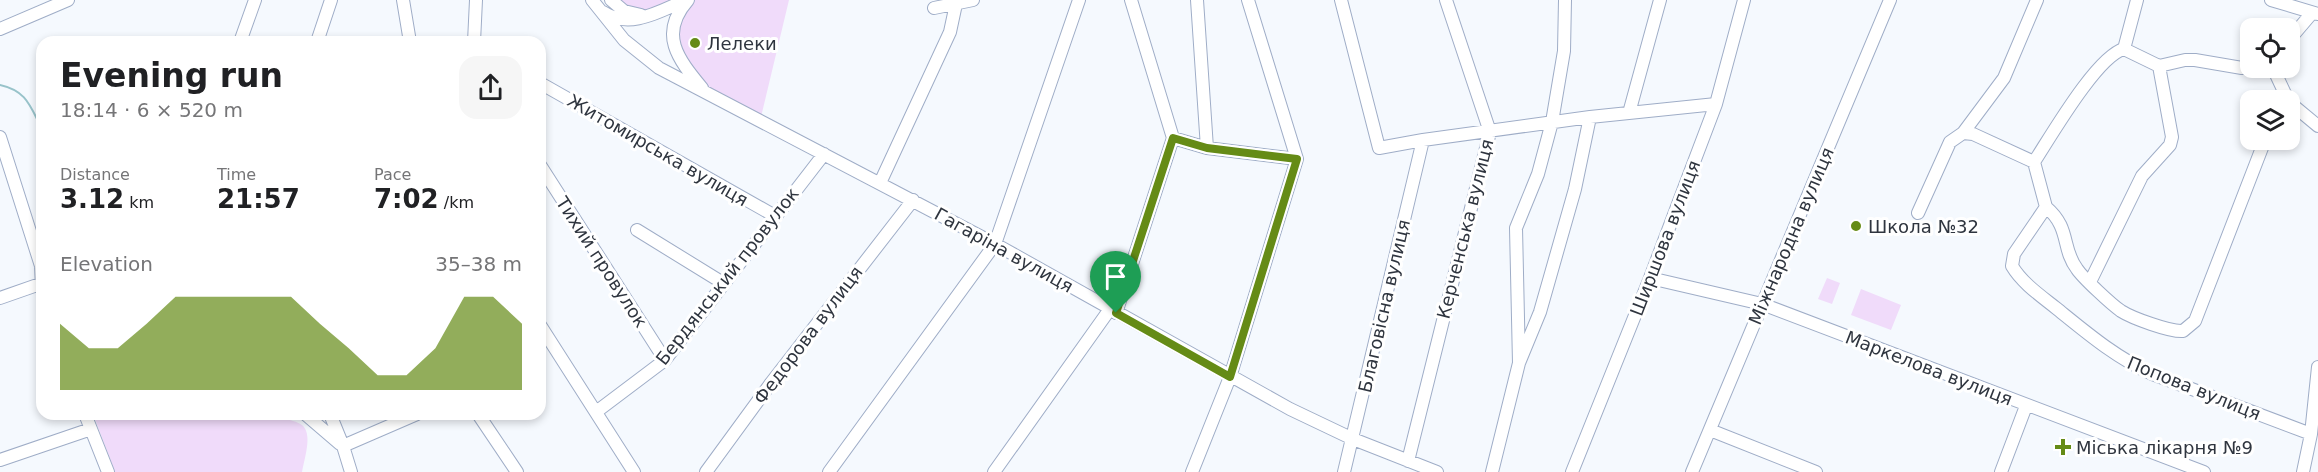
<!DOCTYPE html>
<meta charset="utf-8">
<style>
body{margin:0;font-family:"DejaVu Sans",sans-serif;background:#f6f6f6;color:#202124;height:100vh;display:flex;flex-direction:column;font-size:22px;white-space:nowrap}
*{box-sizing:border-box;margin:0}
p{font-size:20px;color:#757577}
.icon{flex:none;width:33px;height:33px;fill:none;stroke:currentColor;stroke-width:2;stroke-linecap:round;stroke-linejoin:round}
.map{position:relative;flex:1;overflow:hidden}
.panel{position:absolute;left:36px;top:36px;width:510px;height:384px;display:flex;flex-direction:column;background:#fff;border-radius:18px;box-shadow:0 3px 9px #0003}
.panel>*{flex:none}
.fabs{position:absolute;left:2240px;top:18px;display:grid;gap:12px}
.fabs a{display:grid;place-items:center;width:60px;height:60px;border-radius:12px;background:#fff;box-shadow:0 3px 9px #0003;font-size:30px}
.pin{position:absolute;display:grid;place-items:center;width:51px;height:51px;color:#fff;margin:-62px -26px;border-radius:50% 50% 50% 0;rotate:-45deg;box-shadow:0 0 6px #0007}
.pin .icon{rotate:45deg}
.round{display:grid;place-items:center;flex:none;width:63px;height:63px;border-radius:18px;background:#f6f6f6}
.overview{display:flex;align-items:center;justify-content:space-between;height:102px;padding:0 24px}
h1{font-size:33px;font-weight:700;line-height:45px}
.figures{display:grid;grid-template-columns:repeat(3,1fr);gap:9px;height:102px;padding:6px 24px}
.figures div{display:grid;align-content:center}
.figures b{font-size:26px;font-weight:700}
.figures small{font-size:16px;font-weight:400}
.figures p{font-size:16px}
.chart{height:168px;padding:12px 24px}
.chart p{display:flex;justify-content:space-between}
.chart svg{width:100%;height:108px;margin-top:6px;fill:#658b16;opacity:.7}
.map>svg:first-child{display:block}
.green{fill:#f0dbfa}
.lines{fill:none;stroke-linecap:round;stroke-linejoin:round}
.stream{stroke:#98c3ca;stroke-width:2}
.minor-casing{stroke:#9fadc7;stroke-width:14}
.minor{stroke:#fff;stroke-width:12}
.route-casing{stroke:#fff;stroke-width:12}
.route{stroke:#658b16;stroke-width:8}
.poi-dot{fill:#658b16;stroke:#fff;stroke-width:2}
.labels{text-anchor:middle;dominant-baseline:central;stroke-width:6;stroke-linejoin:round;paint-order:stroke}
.poi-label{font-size:18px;fill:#2f353f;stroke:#fff;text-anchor:start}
.street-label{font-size:18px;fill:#2f353f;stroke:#fff}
</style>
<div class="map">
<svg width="2318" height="472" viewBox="0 0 2318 472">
<rect width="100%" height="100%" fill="#f5f9fe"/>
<path class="green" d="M615 0H677C652 10 639 18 615 0Z
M694 0H789L761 117 709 91 687 63 677 43 679 20Z
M1827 278 1840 283 1832 304 1818 299Z
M1861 289 1901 305 1891 330 1851 315Z
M93 414C124 414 290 407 304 427 312 437 304 460 302 472H115Z"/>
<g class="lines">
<path class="stream" d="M0 85C27 91 30 106 42 129"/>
<g class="minor-casing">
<path id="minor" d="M403 0 410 42
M592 0 624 40 659 68 995 244 1290 409 1353 439 1437 472
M611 0 624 11 641 15
M688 0C658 34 678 59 702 88
M1197 0 1207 148
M1341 0 1379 148 1423 140 1590 117 1716 104
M2271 0 2318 14
M934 8 973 0
M603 12C630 30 660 11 686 0
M0 29 68 0
M2289 40 2312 13
M240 42 255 0
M317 42 331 0
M474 42 476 0
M2124 49C2097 56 2051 136 2034 162L2046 207 2014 254 2012 266C2022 283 2041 296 2056 308 2087 333 2115 357 2152 374L2311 434
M2124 49 2159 66 2185 60H2195L2242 68H2257
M2124 49 2137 0
M2273 68 2288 100
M540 83 775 216
M2289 102 2318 126
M1629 113 1660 0
M1963 133 1973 134 2034 162
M0 137 41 266 42 289
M1173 138 1207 148 1297 159
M540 165 665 360
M880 183 950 32 956 4
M2046 207C2071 228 2061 248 2077 269 2083 278 2111 304 2121 311 2132 318 2170 332 2183 331L2195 321 2265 140
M1918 213 1950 142 1963 133 2004 78 2037 0
M637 230 723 283
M1650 278 1762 304 2204 472
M2090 282 2142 176 2170 145 2172 137 2159 66
M0 298 40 284
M1116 313 1173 138 1131 0
M540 325 634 472
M1519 363 1516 228 1538 174 1552 122 1564 51 1565 0
M596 412 665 360 824 154
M85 414 108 472
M305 414 340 444
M330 414 343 446 351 472
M478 414 517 472
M1710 430 1816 472
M343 446 417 414
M0 460 91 429
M1408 461 1490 132 1446 0
M706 472 771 383 913 200
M829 472 995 244 1079 0
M994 472 1110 309
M1192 472 1230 377 1297 159 1248 0
M1344 472 1423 140
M1492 472 1519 363 1540 312 1575 189 1590 117
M1572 472 1650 278 1716 104 1744 0
M1692 472 1890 0
M2001 472 2026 406
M2303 472 2311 434 2318 367"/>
</g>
<use href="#minor" class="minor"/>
</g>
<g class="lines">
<g class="route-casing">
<path id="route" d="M1173 138 1207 148 1297 159 1230 377 1116 313Z"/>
</g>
<use href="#route" class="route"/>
</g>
<g class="poi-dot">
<circle cx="695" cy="43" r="6"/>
<circle cx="1856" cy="226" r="6"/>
<path d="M2060 438h6v6h6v6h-6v6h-6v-6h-6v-6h6z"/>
</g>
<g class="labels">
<g class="poi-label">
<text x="707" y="43">Лелеки</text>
<text x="1868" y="226">Школа №32</text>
<text x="2076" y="447">Міська лікарня №9</text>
</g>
<g class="street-label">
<text transform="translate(658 150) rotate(30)">Житомирська вулиця</text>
<text transform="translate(1465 229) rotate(-76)">Керченська вулиця</text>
<text transform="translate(1791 236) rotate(-67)">Міжнародна вулиця</text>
<text transform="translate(1665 238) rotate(-69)">Ширшова вулиця</text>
<text transform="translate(1004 250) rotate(29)">Гагаріна вулиця</text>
<text transform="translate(602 262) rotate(57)">Тихий провулок</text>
<text transform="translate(727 276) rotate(-52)">Бердянський провулок</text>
<text transform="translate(1384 306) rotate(-77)">Благовісна вулиця</text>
<text transform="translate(808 335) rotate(-53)">Федорова вулиця</text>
<text transform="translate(1929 368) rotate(21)">Маркелова вулиця</text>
<text transform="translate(2194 388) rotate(22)">Попова вулиця</text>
</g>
</g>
</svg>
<div class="fabs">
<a><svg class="icon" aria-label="locate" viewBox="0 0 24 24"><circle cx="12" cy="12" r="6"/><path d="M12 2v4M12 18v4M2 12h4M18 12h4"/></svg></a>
<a><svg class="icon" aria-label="layers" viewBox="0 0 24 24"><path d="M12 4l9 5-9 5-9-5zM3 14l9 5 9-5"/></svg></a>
</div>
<div class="pin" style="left:1116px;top:313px;background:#1e9e55"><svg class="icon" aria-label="arrive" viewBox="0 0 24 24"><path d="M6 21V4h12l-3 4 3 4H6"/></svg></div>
<section class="panel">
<div class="overview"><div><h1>Evening run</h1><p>18:14 · 6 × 520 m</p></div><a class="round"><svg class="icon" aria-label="share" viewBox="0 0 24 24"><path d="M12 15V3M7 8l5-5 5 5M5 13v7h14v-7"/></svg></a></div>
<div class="figures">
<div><p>Distance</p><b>3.12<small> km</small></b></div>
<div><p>Time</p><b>21:57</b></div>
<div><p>Pace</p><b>7:02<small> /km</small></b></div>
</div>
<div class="chart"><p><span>Elevation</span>35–38 m</p>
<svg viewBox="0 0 160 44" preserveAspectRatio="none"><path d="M0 44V17L10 27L20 27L30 17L40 6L50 6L60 6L70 6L80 6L90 17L100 27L110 38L120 38L130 27L140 6L150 6L160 17V44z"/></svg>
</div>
</section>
</div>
